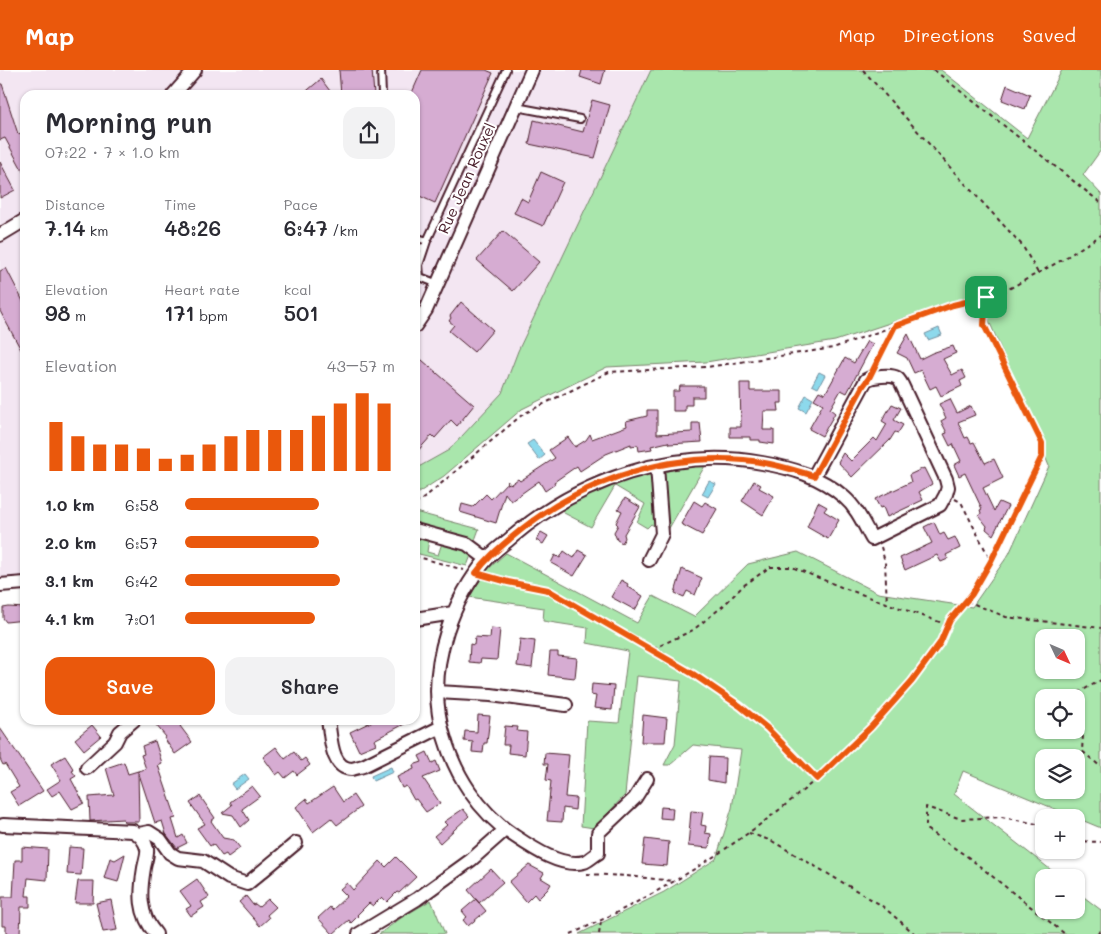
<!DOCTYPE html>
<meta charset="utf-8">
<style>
body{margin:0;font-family:Mali,sans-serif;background:#f2f2f3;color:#2b2b33;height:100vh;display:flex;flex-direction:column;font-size:19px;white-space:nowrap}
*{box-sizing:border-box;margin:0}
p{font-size:16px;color:#7c7c81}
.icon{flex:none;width:28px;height:28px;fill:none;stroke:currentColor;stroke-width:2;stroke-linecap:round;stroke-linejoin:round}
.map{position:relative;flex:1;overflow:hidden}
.panel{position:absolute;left:20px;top:20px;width:400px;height:635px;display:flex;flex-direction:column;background:#fff;border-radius:15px;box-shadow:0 1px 4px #0004}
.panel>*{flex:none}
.needle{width:32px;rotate:134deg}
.buttons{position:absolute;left:1035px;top:559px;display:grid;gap:10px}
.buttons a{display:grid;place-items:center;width:50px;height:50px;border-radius:10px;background:#fff;box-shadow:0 1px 4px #0004;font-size:25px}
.pin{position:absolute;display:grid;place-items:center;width:42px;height:42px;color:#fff;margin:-21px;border-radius:10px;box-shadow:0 2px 8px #0006}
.round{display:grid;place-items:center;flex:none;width:52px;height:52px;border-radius:15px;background:#f2f2f3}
.overview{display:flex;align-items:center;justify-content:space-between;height:85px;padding:0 25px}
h1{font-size:28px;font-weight:600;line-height:38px}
.stats{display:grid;grid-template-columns:repeat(3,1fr);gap:8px;height:85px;padding:5px 25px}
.stats div{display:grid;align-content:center}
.stats b{font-size:21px;font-weight:600}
.stats small{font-size:14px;font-weight:400}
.stats p{font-size:14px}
.chart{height:140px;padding:10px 25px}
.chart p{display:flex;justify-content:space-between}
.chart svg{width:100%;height:90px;margin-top:5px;stroke:#ea580c;stroke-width:6}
.action{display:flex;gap:10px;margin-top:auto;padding:10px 25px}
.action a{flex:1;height:58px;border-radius:15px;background:#ea580c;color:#fff;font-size:20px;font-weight:600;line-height:58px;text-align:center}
.action a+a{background:#f2f2f3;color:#2b2b33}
ul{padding:0 25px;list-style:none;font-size:16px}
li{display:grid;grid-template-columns:80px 60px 1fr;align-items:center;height:38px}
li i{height:12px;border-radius:6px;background:#ea580c}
header{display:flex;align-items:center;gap:30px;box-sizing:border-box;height:70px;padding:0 25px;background:#ea580c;color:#fff}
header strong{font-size:24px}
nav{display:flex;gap:28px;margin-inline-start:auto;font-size:18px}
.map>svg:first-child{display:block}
.built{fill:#f3e6f2}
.green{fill:#a9e6ac;stroke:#7a826c;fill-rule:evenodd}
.water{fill:#8dd9ec;stroke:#728f9f}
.building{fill:#d6acd2;stroke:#4a1f2b}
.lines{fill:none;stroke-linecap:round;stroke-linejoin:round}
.lane-casing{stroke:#4a1f2b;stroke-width:10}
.street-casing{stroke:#4a1f2b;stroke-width:16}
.path{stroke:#4a1f2b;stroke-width:2;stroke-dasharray:4 4;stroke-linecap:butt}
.lane{stroke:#fff;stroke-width:6}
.street{stroke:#fff;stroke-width:12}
.route-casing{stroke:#fff;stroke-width:10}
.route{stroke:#ea580c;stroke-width:6}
.labels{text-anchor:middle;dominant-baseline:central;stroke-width:4;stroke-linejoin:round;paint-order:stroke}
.street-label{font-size:15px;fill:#4a1f2b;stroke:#fff}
</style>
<header>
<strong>Map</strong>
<nav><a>Map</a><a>Directions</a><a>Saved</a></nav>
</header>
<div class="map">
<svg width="1101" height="864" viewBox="0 0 1101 864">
<rect width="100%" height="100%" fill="#fff"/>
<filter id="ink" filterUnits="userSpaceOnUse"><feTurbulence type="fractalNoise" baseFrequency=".02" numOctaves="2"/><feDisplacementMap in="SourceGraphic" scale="10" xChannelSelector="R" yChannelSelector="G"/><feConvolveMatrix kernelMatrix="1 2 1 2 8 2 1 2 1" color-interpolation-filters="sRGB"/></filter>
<g filter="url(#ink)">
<path class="built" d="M0 0H651L518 281 503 323 449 380 415 399V25H25V517L0 519Z"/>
<path class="green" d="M651 0H941L1027 68 1062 0H1101V80L1083 105 1101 124V758L963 701 954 724 1060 807 1044 808V840H1076V821L1101 840V864H579L664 822 716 789 732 738 741 680 693 675 670 695H664L675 674 681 611 637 606 625 725 594 758 581 756 587 651 619 653 628 581 587 573 588 558 543 551 544 538 469 527 488 499 506 483 637 553 653 526 694 547 748 494 798 482 878 523 972 537 1009 484 1049 396 978 224 835 271 706 292 607 297 522 339 444 406 415 425V399L449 380 502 323 518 281ZM1044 568H1076V600H1044ZM1044 628H1076V660H1044ZM1044 688H1076V720H1044Z
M706 394 668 460 661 402Z
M652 402 659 459 651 454 647 458 637 452 645 434 615 416 591 457 564 443 562 439C591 423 619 409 652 402Z
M415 442 479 459 475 470 415 455Z
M415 466 429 469 427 482 438 485 442 473 473 480 467 496 415 483Z
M431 830 445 864H379L401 848Z"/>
<path class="water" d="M939 258 942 265 928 270 925 264Z
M819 302 825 305 818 318 812 315Z
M806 325 813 329 806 342 799 338Z
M533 370 545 385 539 390 527 374Z
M709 411 716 414 708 427 702 424Z
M391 697 393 702 373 711 371 706Z
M245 704 249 709 235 719 231 714Z"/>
<path class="building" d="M339 0H372L374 25H341Z
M422 0H486L493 3 435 133 415 124V25H411Z
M582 0H605L601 14 580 7Z
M321 9 333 25H302Z
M0 14H2L18 64 25 62V105L5 68 0 70Z
M1007 15 1030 25 1025 39 1002 30Z
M592 30 610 35 595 88 529 74 534 50 583 62Z
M0 92 15 120 0 128Z
M541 102 563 112 543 156 514 143 521 128 528 132Z
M503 161 539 192 513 221 477 190Z
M6 198 25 235V287L0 241V201Z
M461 232 493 260 474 282 449 261 454 255 449 251 451 248 450 246Z
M908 264 920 289 932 283 953 276 956 283 943 289 952 305 962 300 966 308 960 311 962 316 941 326 936 316 930 319 921 300 914 303 907 288 897 283Z
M867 271 873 274 847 323 841 320 830 339 835 343 822 366 809 359 823 334 814 329 819 321 825 324 845 288 854 293Z
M415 284 474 335 457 356 451 350 435 368 432 365 415 384Z
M740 313H750V321H782V333H778L779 341H764L763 360H774V374L760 372V370H750V367H730V357H741Z
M680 316H704V327H692V335H685V341H673V321H679Z
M950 329 957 343 971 336 975 345 958 352 965 368 968 367 971 373 974 372 985 393 994 389 1003 408 983 418 994 441 999 432 1008 436 993 465 986 459 987 456 979 446 981 443 980 440 982 439 965 403 959 406 954 395 961 391 953 374 950 376 944 364 947 363 941 351 946 348 939 334Z
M892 334 901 338 894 350 903 355 898 363 895 362 890 370 852 407 838 392 843 383 851 391 874 368 877 371 887 354 882 351Z
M647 340H657V364L692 362V353H700L702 372 669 374 668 372 651 376 652 379 639 381 638 375 631 376V374L606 384 580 401 577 396 554 412 555 414 545 421 539 411 511 431 505 423 496 453 460 442 462 434 473 437 486 424 491 429 508 411 507 414 510 413 511 414 518 409 520 411 555 388 549 380 568 367 575 377 586 370 590 364 592 369 627 356 626 351 647 346Z
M924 398 932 414 919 422 923 430 887 447 883 437 880 438 875 429 911 412 909 405Z
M754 411 761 415 759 418 774 426 763 445 742 431Z
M625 428 640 437 624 464 625 468 622 473 617 470 614 462 618 455 616 453 622 441 618 439Z
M694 431 702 436 705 432 717 439 702 465 681 454Z
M818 432 827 437 824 441 839 450 828 469 807 457Z
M934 452 940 465 944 463 948 470 955 467 960 478 946 485 948 489 941 492 937 485 905 500 900 488 932 473 924 457Z
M541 462 548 466 543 474 536 470Z
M578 480 587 485 574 506 551 493 555 485 560 488 564 481 574 488Z
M682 499 702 508 695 525 687 521 684 527 675 523Z
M621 510 628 514 627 516 643 526 635 540 611 527Z
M9 537 25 538V550L6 552 3 548V538Z
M491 558 500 559 497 590 481 589 480 593 469 592 470 574 474 575 475 567 490 568Z
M520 569 535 571 532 598 517 596Z
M550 582H558V586L577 588 575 608 548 605Z
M592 614 614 616 612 640 594 638 596 626 591 625Z
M478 645 490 646 487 673H484L483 683 472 682 473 672 464 671 465 661 477 662Z
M643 645 667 648 665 672H641Z
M162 650H187L180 656 192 672 175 684 164 668 166 667 156 655Z
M375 650H412L374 670 376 674 359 681 350 662Z
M92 655 101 666 84 680 75 669Z
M505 656 518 657 517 661 527 662 525 685 508 683 509 675H503Z
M0 658 43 721 19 736 10 722 19 717 5 694 3 695 0 689Z
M155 671 162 693 158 695 176 748 172 749 178 768 183 765 187 773 177 778 166 764 162 751 155 753 138 701 146 699 141 685 144 684 142 676Z
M276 677 285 689 294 682 301 691 305 688 310 695 297 705 294 701 285 708 280 702 276 705 263 687Z
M427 682 432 693 436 691 440 701 423 708 440 733 426 742 416 729 414 730 406 716 402 718 397 707 414 699 413 695 422 692 419 686Z
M545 683 569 685 565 727 576 728 575 740 563 738 562 752 547 751 551 711 546 710 548 694H544Z
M65 686 74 700 72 701 76 706 71 709 84 733 72 739 60 721 52 726 47 719 61 710 51 694Z
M709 687 725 688 724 713 708 710Z
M124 692 128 704 138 701 139 752H124L123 749 90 751 89 727 114 725 106 698Z
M252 716 260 726 242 739 249 750 241 757 233 745 222 743 232 735 230 732Z
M333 717 343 732 353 725 361 737 337 755 331 748 313 762 296 737 306 729 309 733Z
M200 726 215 748 211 751 223 768 234 770 240 778 228 787 226 784 222 786 213 774 210 776 197 758 205 754 190 733Z
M661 737 673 738 672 749 660 748Z
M463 739 469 746 440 773 434 766 447 755 444 752Z
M691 741 703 742 701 755 706 756 705 763 711 764 709 778 688 776Z
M645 769 669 772 667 796 642 794Z
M22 777 48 779 47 810 28 808 26 826H30V837H21L20 864H6V856H2V827H13L15 790H22Z
M69 777 83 778 81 805 67 804Z
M125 784 118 812 104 808 110 788 115 790Z
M396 787 416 807 399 823 397 822 387 832 382 827 373 836 369 833 357 845 358 846 351 853 349 850 333 864 318 848 330 837 332 840 347 826 340 819 347 813 353 820 380 791 386 797Z
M529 795 544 803 541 808 551 814 548 819 538 829 534 824 526 832 509 812Z
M491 799 503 812 479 833 468 820Z
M197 809 209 827 201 832 204 837 191 846 186 839 191 836 180 821Z
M78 811H94L93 833H75Z
M246 826 253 835 255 834 259 837 268 829 276 837 267 845 269 848 260 856 239 832Z
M476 829 486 841 468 856 463 850 467 847 462 841Z
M111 830 117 860 103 862 96 833Z"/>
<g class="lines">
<g class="lane-casing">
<path id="lane" d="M381 0 382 25
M516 37 580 49
M415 167 427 171 506 0
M427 171 419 195 420 207 438 214
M415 178 425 177"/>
</g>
<g class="street-casing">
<path id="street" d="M173 25 195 0
M0 165 25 150
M415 256 426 240 532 0
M415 460 467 474 487 489
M649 490 662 464 657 396
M0 515 25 513
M415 549 453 543
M437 622 491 625 566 635
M328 650C331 665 330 699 352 699 355 698 360 697 363 696L441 657
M87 698 115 672 120 662 134 650
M647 709 635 728 598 763V783C594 785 588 791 584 792 561 798 531 777 513 765 479 742 455 705 444 666 433 631 436 595 447 561 456 534 468 511 486 490 493 481 503 475 512 467 579 410 674 377 762 393 792 398 820 406 844 427 857 438 864 455 872 469L940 435 946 424 948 417 946 409 902 315C901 313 899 309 897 308 891 304 872 306 866 310L814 406
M3 755 133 761C140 765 145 770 147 779 148 784 145 792 144 798 140 822 138 844 156 864
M139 764 149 762 160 769 170 783 178 788 203 791 229 808 247 814 296 773
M359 864 417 829 471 790 505 760"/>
</g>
<path class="path" d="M863 0 956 104 1022 175 1038 203
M934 0 1101 133
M876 294 895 256
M955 429 961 432 991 491
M415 433 424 428 523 344 609 302 707 297 833 278 953 235 1003 222 1062 190 1101 165
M881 477 885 492 887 534
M415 486 464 500
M488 506 548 520 693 604 740 636 767 658 817 709
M967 531 1006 547 1101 558
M653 579 693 560 723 536 743 516 770 497H792L841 517 948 555
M1076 631 1078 623 1101 610
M1076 643 1083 664 1082 681 1101 697
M1044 757 1037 754 1002 747 961 749 926 737V759L968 787 1065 864
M749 763 772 771 881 835 915 864
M1076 771 1101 772
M587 804 627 806 674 811
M571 864C700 807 822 721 911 611 921 599 931 587 939 574 944 567 945 558 950 550 956 541 965 534 972 524 999 484 1021 430 1042 386V373L984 255 986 227
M599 864 601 852
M1098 864 1101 858"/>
<use href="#lane" class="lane"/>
<use href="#street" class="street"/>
</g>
</g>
<g class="lines" filter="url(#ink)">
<g class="route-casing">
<path id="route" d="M986 227 984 255 1042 373V386L991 491 972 524 950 550 940 573 912 611 871 657 817 709 767 658 740 636 693 604 548 520 508 512 476 503C486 489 498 479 511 468 574 414 660 383 744 390 768 392 791 399 814 406L863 316 869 308 895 256 953 235Z"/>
</g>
<use href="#route" class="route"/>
</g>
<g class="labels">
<g class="street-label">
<text transform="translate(466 108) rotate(-66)">Rue Jean Rouxel</text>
</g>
</g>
</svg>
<div class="buttons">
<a><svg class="needle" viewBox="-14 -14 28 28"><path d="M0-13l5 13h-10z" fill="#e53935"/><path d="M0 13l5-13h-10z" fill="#7c7c81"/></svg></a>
<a><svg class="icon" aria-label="locate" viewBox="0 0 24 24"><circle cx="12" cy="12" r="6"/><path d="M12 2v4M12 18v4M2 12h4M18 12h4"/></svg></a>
<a><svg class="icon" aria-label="layers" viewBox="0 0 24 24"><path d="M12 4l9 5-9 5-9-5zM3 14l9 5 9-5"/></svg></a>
<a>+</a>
<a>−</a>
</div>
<div class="pin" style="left:986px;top:227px;background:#1e9e55"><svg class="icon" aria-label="arrive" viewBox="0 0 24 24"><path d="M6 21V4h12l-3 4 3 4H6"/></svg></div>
<section class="panel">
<div class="overview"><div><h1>Morning run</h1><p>07:22 · 7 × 1.0 km</p></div><a class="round"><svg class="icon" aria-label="share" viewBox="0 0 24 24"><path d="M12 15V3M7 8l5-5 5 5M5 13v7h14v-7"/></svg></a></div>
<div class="stats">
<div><p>Distance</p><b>7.14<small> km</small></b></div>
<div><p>Time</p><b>48:26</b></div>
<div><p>Pace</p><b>6:47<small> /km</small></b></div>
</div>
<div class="stats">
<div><p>Elevation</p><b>98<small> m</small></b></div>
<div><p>Heart rate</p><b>171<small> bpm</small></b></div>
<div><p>kcal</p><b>501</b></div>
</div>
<div class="chart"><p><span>Elevation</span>43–57 m</p>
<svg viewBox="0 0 160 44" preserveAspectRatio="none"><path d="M5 44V20M15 44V27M25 44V31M35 44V31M45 44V33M55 44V38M65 44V36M75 44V31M85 44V27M95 44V24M105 44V24M115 44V24M125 44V17M135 44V11M145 44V6M155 44V11"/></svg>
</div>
<ul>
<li><b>1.0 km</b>6:58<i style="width:64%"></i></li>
<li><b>2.0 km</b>6:57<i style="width:64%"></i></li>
<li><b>3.1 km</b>6:42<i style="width:74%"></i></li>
<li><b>4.1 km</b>7:01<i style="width:62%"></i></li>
</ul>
<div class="action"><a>Save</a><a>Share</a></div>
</section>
</div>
